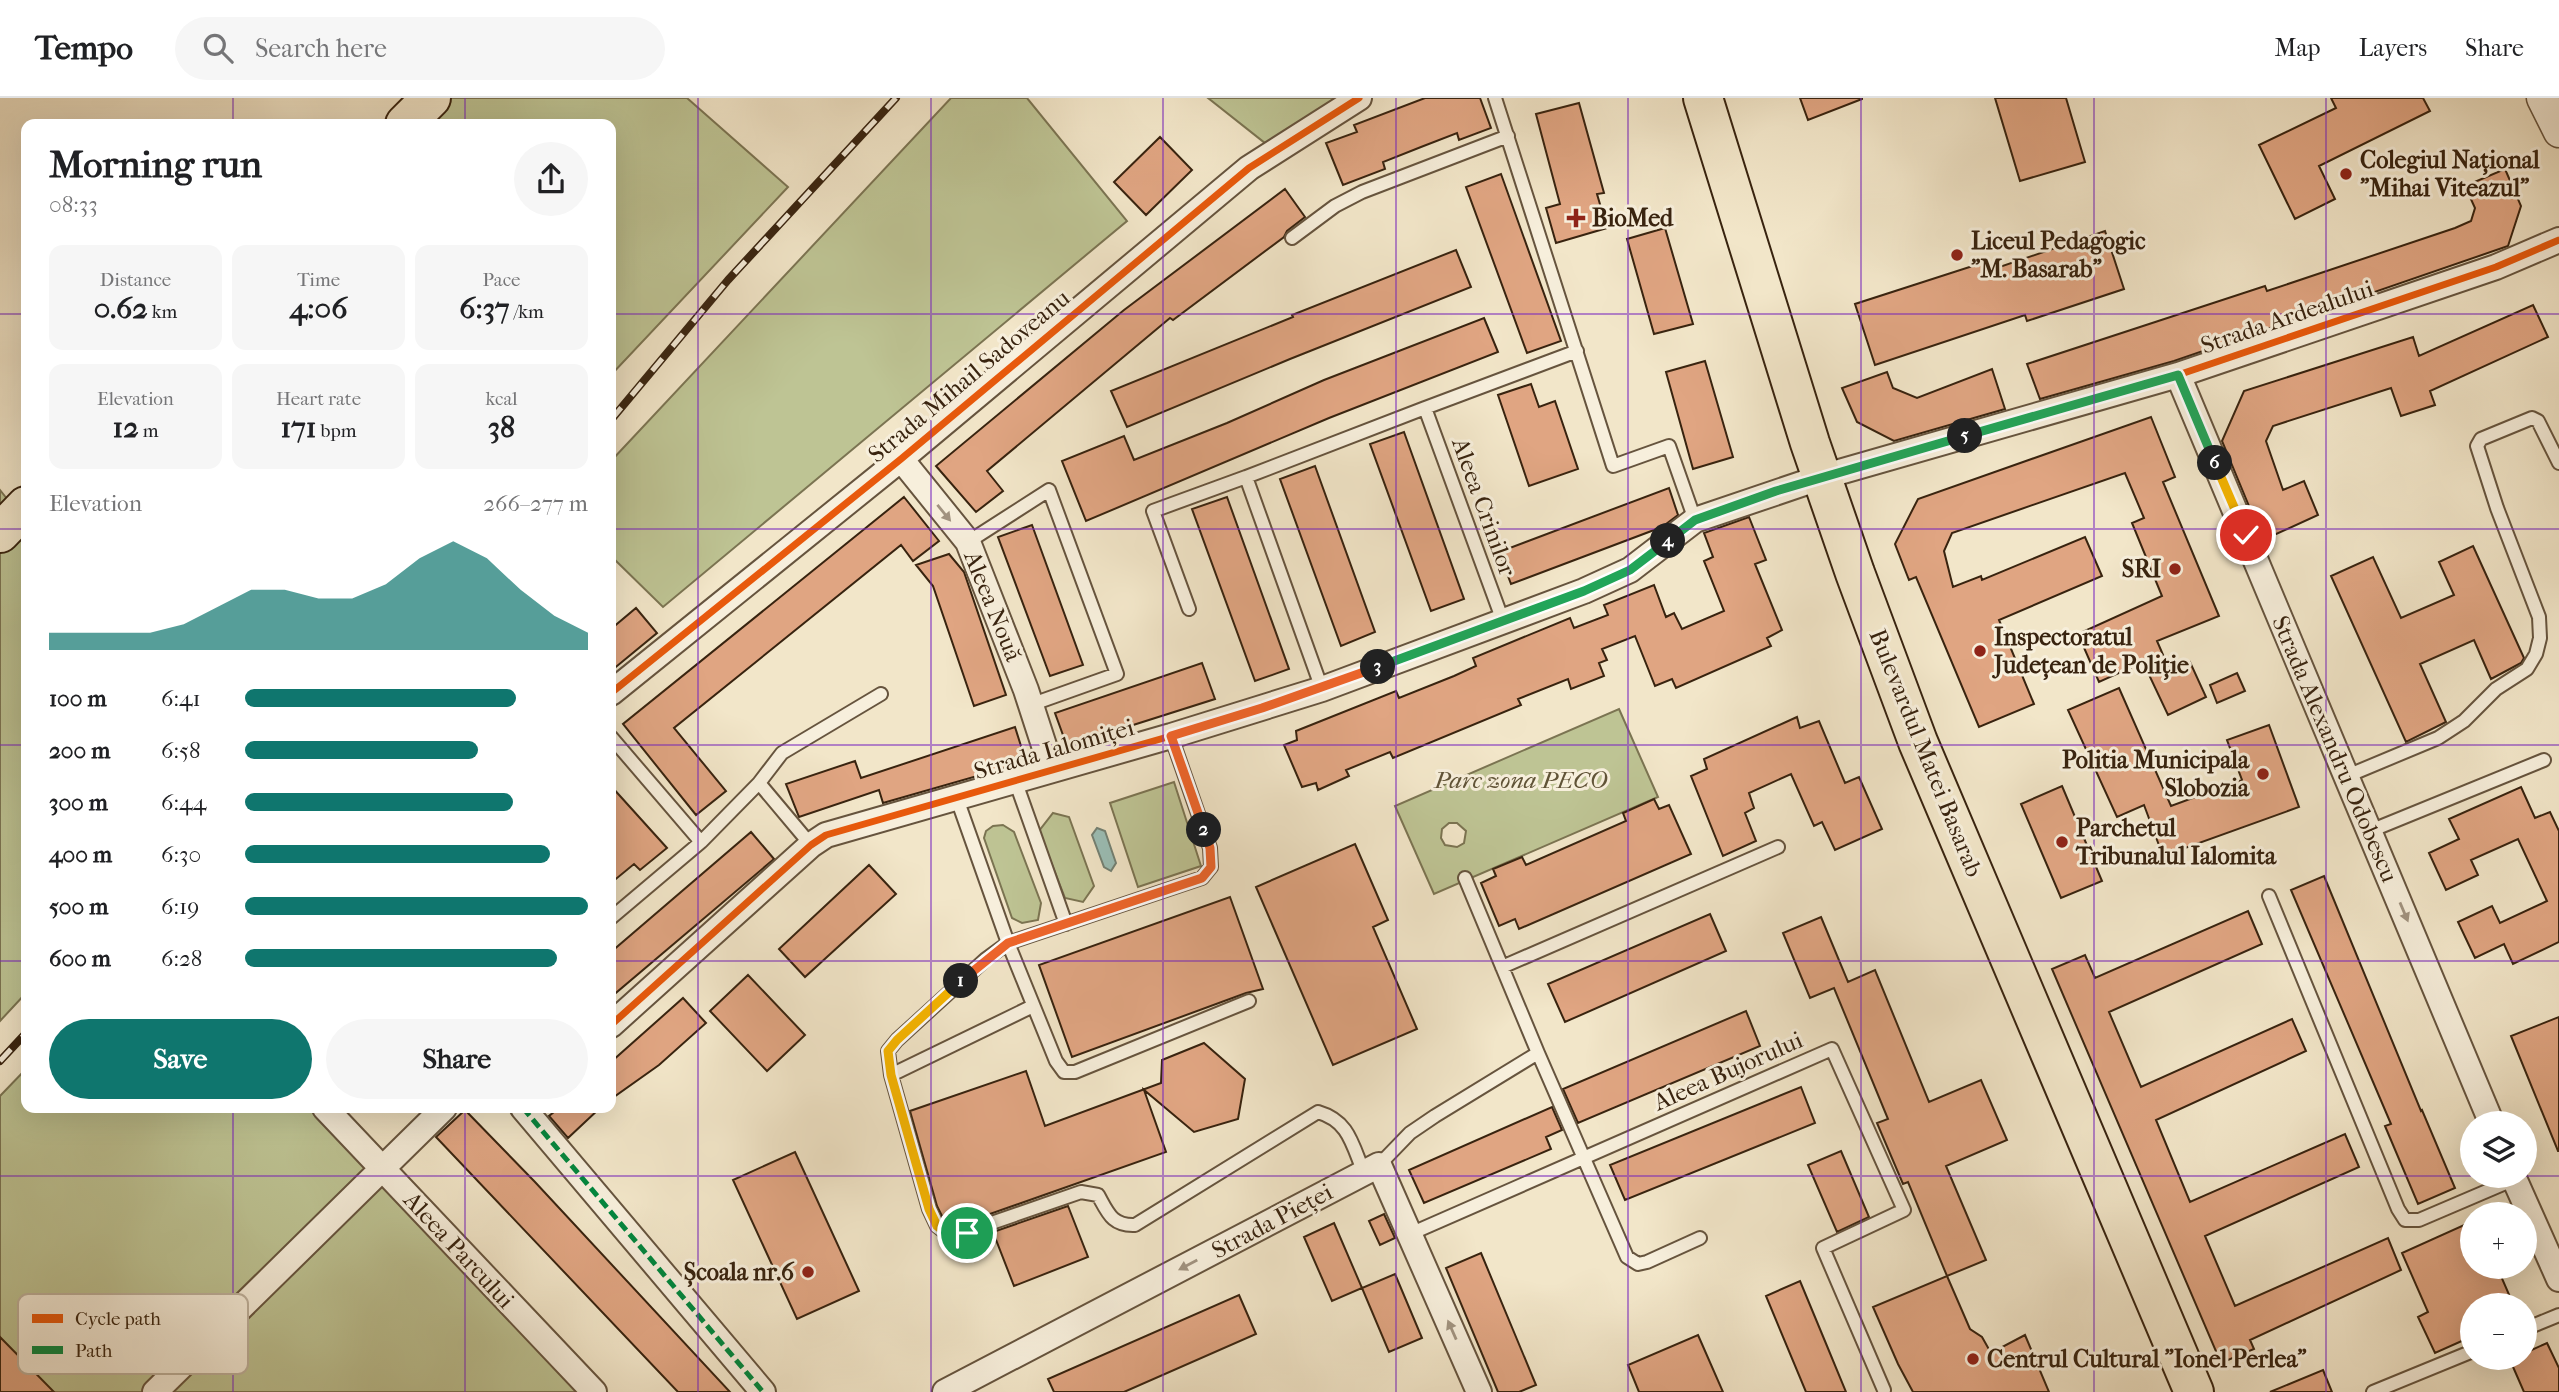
<!DOCTYPE html>
<meta charset="utf-8">
<style>
body{margin:0;font-family:"IM FELL French Canon",serif;background:#f6f6f6;color:#202124;height:100vh;display:flex;flex-direction:column;font-size:26px;white-space:nowrap}
*{box-sizing:border-box;margin:0}
p{font-size:23px;color:#757577}
.icon{flex:none;width:38px;height:38px;fill:none;stroke:currentColor;stroke-width:2;stroke-linecap:round;stroke-linejoin:round}
.map{position:relative;flex:1;overflow:hidden}
.panel{position:absolute;left:21px;top:21px;width:595px;height:994px;display:flex;flex-direction:column;background:#fff;border-radius:14px;box-shadow:0 7px 28px #0002}
.panel>*{flex:none}
.tools{position:absolute;left:2460px;top:1013px;display:grid;gap:14px}
.tools a{display:grid;place-items:center;width:77px;height:77px;border-radius:50%;background:#fff;box-shadow:0 7px 28px #0002;font-size:35px}
.pin{position:absolute;display:grid;place-items:center;width:60px;height:60px;color:#fff;margin:-30px;border:4px solid #fff;border-radius:50%;box-shadow:0 2px 7px #0007}
.km{position:absolute;width:35px;height:35px;margin:-18px;border-radius:50%;background:#222;color:#fff;font-size:19px;line-height:35px;text-align:center}
.round{display:grid;place-items:center;flex:none;width:74px;height:74px;border-radius:37px;background:#f6f6f6}
.overview{display:flex;align-items:center;justify-content:space-between;height:119px;padding:0 28px}
h1{font-size:38px;font-weight:800;line-height:52px}
.stats{display:grid;grid-template-columns:repeat(3,1fr);gap:10px;height:119px;padding:7px 28px}
.stats div{display:grid;align-content:center;border-radius:14px;background:#f6f6f6;text-align:center}
.stats b{font-size:30px;font-weight:800}
.stats small{font-size:19px;font-weight:400}
.stats p{font-size:19px}
.chart{height:196px;padding:14px 28px}
.chart p{display:flex;justify-content:space-between}
.chart svg{width:100%;height:126px;margin-top:7px;fill:#0f766e;opacity:.7}
.button{display:flex;gap:14px;margin-top:auto;padding:14px 28px}
.button a{flex:1;height:80px;border-radius:42px;background:#0f766e;color:#fff;font-size:28px;font-weight:800;line-height:80px;text-align:center}
.button a+a{background:#f6f6f6;color:#202124}
ul{padding:0 28px;list-style:none;font-size:23px}
li{display:grid;grid-template-columns:112px 84px 1fr;align-items:center;height:52px}
li i{height:18px;border-radius:9px;background:#0f766e}
header{display:flex;align-items:center;gap:42px;box-sizing:border-box;height:98px;padding:0 35px;background:#fff;border-bottom:2px solid #e0e0e0}
header strong{font-size:33px}
nav{display:flex;gap:38px;margin-inline-start:auto;font-size:24px}
.search{width:490px;height:63px;background:#f6f6f6;display:flex;align-items:center;gap:18px;box-sizing:border-box;padding:0 24px;border-radius:38px;color:#757577;font-size:26px}
.map>svg:first-child{display:block}
.green{fill:#bec494;stroke:#7b7452;stroke-width:2;fill-rule:evenodd}
.water{fill:#9bbfb7;stroke:#738174;stroke-width:2}
.building{fill:#e0a582;stroke:#38230f;stroke-width:2}
.lines{fill:none;stroke-linecap:round;stroke-linejoin:round}
.service-casing{stroke:#66543e;stroke-width:16}
.minor-casing{stroke:#66543e;stroke-width:28}
.tertiary-casing{stroke:#66543e;stroke-width:33}
.primary-casing{stroke:#38230f;stroke-width:42}
.trunk-casing{stroke:#38230f;stroke-width:42}
.service{stroke:#f7efdc;stroke-width:12}
.minor{stroke:#f7efdc;stroke-width:24}
.tertiary{stroke:#f7efdc;stroke-width:30}
.primary{stroke:#f2e6c9;stroke-width:38}
.trunk{stroke:#f2e6c9;stroke-width:38}
.rail-casing{stroke:#38230f;stroke-width:8}
.rail{stroke:#f7efdc;stroke-width:5;stroke-dasharray:16;stroke-linecap:butt}
.quiet{stroke:#00873e;stroke-width:5;stroke-dasharray:10 5;stroke-linecap:butt}
.cycleway-casing{stroke:#f7efdc;stroke-width:11}
.cycleway{stroke:#e8590c;stroke-width:7}
.oneway{fill:#a19380}
.split-1-casing{stroke:#fff;stroke-width:14}
.split-2-casing{stroke:#fff;stroke-width:14}
.split-3-casing{stroke:#fff;stroke-width:14}
.split-4-casing{stroke:#fff;stroke-width:14}
.split-5-casing{stroke:#fff;stroke-width:14}
.split-6-casing{stroke:#fff;stroke-width:14}
.split-7-casing{stroke:#fff;stroke-width:14}
.split-1{stroke:#f5b400;stroke-width:9}
.split-2{stroke:#f0652b;stroke-width:9}
.split-3{stroke:#f0652b;stroke-width:9}
.split-4{stroke:#22a559;stroke-width:9}
.split-5{stroke:#22a559;stroke-width:9}
.split-6{stroke:#22a559;stroke-width:9}
.split-7{stroke:#f5b400;stroke-width:9}
.grid{fill:none;stroke:#7b2cbf;stroke-width:2;stroke-opacity:0.55}
.poi-dot{fill:#8f2418;stroke:#f7efdc;stroke-width:2.5}
.labels{text-anchor:middle;dominant-baseline:central;stroke-width:6;stroke-linejoin:round;paint-order:stroke}
.poi-label{font-size:24px;font-weight:bold;fill:#38230f;stroke:#f7efdc;text-anchor:start}
.street-label{font-size:24px;fill:#38230f;stroke:#f7efdc}
.park-label{font-size:24px;font-style:italic;fill:#605337;stroke:#f7efdc}
.key{fill:#f7efdc;stroke:#beb29e;stroke-width:2}
.key-label{font-size:19px;fill:#38230f}
</style>
<header>
<strong>Tempo</strong>
<div class="search"><svg class="icon" aria-label="search" viewBox="0 0 24 24"><circle cx="10" cy="10" r="6"/><path d="M15 15l6 6"/></svg>Search here</div>
<nav><a>Map</a><a>Layers</a><a>Share</a></nav>
</header>
<div class="map">
<svg width="2559" height="1294" viewBox="0 0 2559 1294">
<rect width="100%" height="100%" fill="#f2e6c9"/>
<filter id="stains"><feTurbulence type="fractalNoise" baseFrequency=".00286" numOctaves="4"/><feColorMatrix values="0 0 0 0 .2 0 0 0 0 .09 0 0 0 0 .02 0 0 0 .5 -.17"/></filter>
<radialGradient id="worn" r=".72"><stop offset=".6" stop-color="#630" stop-opacity="0"/><stop offset="1" stop-color="#630" stop-opacity=".3"/></radialGradient>
<path class="green" d="M416 0H687L788 89 611 277V26H390Z
M951 0H1027L1127 123 663 509 611 458V363Z
M1208 0H1359L1275 53Z
M26 384V895L0 923V392L8 402Z
M1619 611 1658 699 1434 796 1395 708ZM1449 725H1457L1466 733 1464 745 1457 749 1445 747 1441 740 1442 731Z
M1174 684 1201 768 1138 789 1110 705Z
M1053 715 1069 719 1094 788 1083 804 1065 800 1039 733Z
M1003 727 1014 734 1041 805 1038 822 1022 825 1012 820 984 740 986 733 993 728Z
M26 971V1010H317L580 1294H0V998Z"/>
<path class="water" d="M1097 730 1105 733 1116 765 1111 773 1104 769 1092 737Z"/>
<path class="building" d="M1425 0H1480L1491 30 1459 42 1457 35 1421 49 1383 64 1385 71 1343 87 1326 45 1357 34 1354 27Z
M1800 0H1862V1L1808 22Z
M1995 0H2066L2085 64 2020 83Z
M2331 0H2423L2430 13 2319 68 2335 101 2295 121 2259 47 2336 10Z
M1579 5 1604 95 1597 96 1607 130 1556 145 1546 110 1560 106 1536 16Z
M1160 39 1192 72 1146 117 1114 84Z
M2505 71 2521 108 2508 148 2174 263 2040 301 2027 266 2265 188 2267 193 2455 130 2471 123 2475 110 2465 88Z
M1501 76 1561 243 1527 255 1466 89Z
M1285 91 1305 119 1287 133 1284 139 1173 222 1170 220 987 373 1003 393 976 414 936 368 1124 212Z
M1665 130 1693 226 1654 236 1627 141Z
M2105 133 2124 191 2027 223 2025 217 1875 267 1855 206 1985 164 1988 173Z
M1456 152 1471 189 1290 261 1127 329 1111 293 1293 219 1292 217Z
M2533 207 2548 239 2430 293 2435 307 2401 318 2391 290 2273 328 2266 343 2283 392 2304 383 2318 417 2263 442 2222 343 2244 293 2413 239 2419 258Z
M1484 220 1498 254 1329 320 1086 423 1062 363 1124 338 1134 362 1227 325 1324 282Z
M1705 263 1733 359 1693 371 1666 274Z
M1992 271 2005 311 1894 343 1857 324 1842 290 1887 274 1893 290 1917 300Z
M1531 286 1539 309 1555 303 1578 371 1529 388 1498 297Z
M2151 319 2175 379 2163 384 2219 518 2157 543 2170 573 2190 564 2206 599 2168 617 2143 564 2099 584 2078 536 2162 498 2132 425 2144 420 2125 375 1952 435 1944 453 1953 489 1981 478 1982 482 2085 439 2102 478 1999 522 2034 606 1979 629 1916 479 1909 482 1895 446 1918 401Z
M1404 334 1464 501 1431 513 1370 346Z
M1315 368 1375 534 1341 548 1280 381Z
M1669 390 1678 417 1662 429 1511 486 1499 454Z
M904 399 939 443 913 463 901 447 674 630 726 693 696 717 623 626Z
M1227 399 1289 571 1255 583 1192 411Z
M1749 419 1766 462 1755 466 1782 532 1767 540 1771 548 1676 590 1672 581 1655 588 1635 538 1602 551 1607 562 1599 565 1604 578 1571 591 1568 581 1518 601 1521 607 1393 660 1390 654 1346 672 1349 678 1318 692 1316 685 1302 689 1284 647 1297 642 1296 633 1396 593 1399 600 1454 578 1476 568 1473 560 1570 520 1574 530 1608 517 1604 507 1654 487 1666 519 1674 515 1682 531 1724 513 1704 463 1713 459 1704 435Z
M1032 427 1083 567 1050 578 998 439Z
M2473 448 2524 560 2521 565 2491 581 2474 542 2420 566 2446 624 2406 644 2331 478 2373 459 2401 520 2454 497 2439 464Z
M949 456 964 474 1006 597 974 608 933 488 916 467Z
M636 510 657 535 611 573V531Z
M1202 565 1215 601 1067 648 1055 615Z
M2237 575 2245 593 2217 605 2210 587Z
M2119 590 2171 708 2242 682 2227 642 2269 627 2299 709 2163 758 2144 707 2117 719 2068 612Z
M1797 619 1800 630 1819 623 1845 685 1859 679 1882 731 1835 752 1822 724 1814 728 1791 676 1749 695 1754 710 1745 715 1756 743 1723 758 1691 678 1707 671 1704 661Z
M1015 629 1026 664 883 705 879 692 799 719 786 686 855 663 861 680Z
M611 688 667 750 640 772 634 766 611 785Z
M2062 688 2102 783 2061 800 2021 706Z
M2521 689 2535 720 2550 714 2559 733V844L2513 866 2504 846 2475 860 2458 824 2492 808 2500 825 2547 803 2518 741 2471 762 2478 777 2446 792 2429 755 2459 741 2449 721Z
M1654 701 1659 711 1669 707 1691 756 1519 831 1515 821 1499 828 1481 785 1496 778 1493 771 1522 759 1526 767 1626 723 1623 715Z
M751 734 774 761 611 899V854Z
M1355 746 1388 822 1373 829 1417 931 1333 967 1256 789Z
M869 767 896 796 805 879 779 851Z
M2324 778 2421 1013 2422 1012 2455 1090 2418 1106 2385 1028 2391 1026 2291 792Z
M1230 799 1263 891 1246 895 1072 959 1039 867Z
M2248 813 2262 846 2109 914 2141 989 2292 921 2306 953 2156 1022 2190 1104 2345 1036 2359 1069 2205 1138 2235 1208 2388 1140 2401 1172 2250 1242 2254 1251 2221 1265 2052 871 2085 857 2095 880Z
M1710 816 1726 853 1565 924 1548 886Z
M1821 819 1848 884 1875 872 1929 1004 1981 982 2007 1042 1946 1068 1986 1162 1947 1178 1908 1084 1903 1086 1877 1025 1888 1021 1834 890 1810 900 1783 835Z
M748 877 805 937 767 973 710 913Z
M683 900 706 925 659 967 611 1001V964Z
M1746 913 1760 948 1578 1025 1563 991Z
M2559 919V1053H2558L2511 938Z
M1204 945 1245 981 1238 1021 1194 1034 1144 992 1166 1054 953 1129 944 1122 937 1108 910 1013 1026 973 1045 1028 1161 985 1162 962Z
M1801 989 1815 1025 1625 1102 1610 1067Z
M1552 1009 1562 1032 1546 1039 1551 1051 1424 1105 1409 1072Z
M559 1010H600L568 1040 549 1018Z
M465 1012 535 1084 730 1294H678L436 1039Z
M1841 1053 1869 1119 1837 1134 1808 1067Z
M795 1054 859 1193 797 1221 733 1082Z
M1068 1108 1088 1159 1014 1188 993 1134Z
M1384 1116 1395 1140 1380 1147 1369 1123Z
M2473 1123V1169H2497L2514 1208H2473V1238L2435 1255 2418 1219 2428 1214 2402 1155Z
M1334 1125 1362 1190 1332 1203 1304 1139Z
M1481 1155 1536 1287 1519 1294H1498L1446 1170Z
M1395 1176 1422 1240 1389 1254 1362 1190Z
M1947 1178 1970 1231 1982 1239 1991 1255 2025 1237 2049 1294H1913L1898 1266 1873 1209Z
M1800 1183 1827 1248 1846 1294H1806L1766 1198Z
M1239 1197 1256 1236 1124 1294H1054L1048 1281Z
M1698 1237 1723 1294H1639L1628 1267Z
M0 1239 54 1294H0Z
M2547 1245 2559 1270V1294H2524L2510 1262 2525 1260V1255Z
M2323 1272 2332 1294H2270Z"/>
<g class="lines">
<g class="service-casing">
<path id="service" d="M1495 0 1613 368 1669 348 1695 422
M1292 140 1335 108 1362 94 1508 38
M968 444 1049 392 1117 576 1030 607
M1189 511 1153 413 1246 379
M1503 523 1425 310 1577 253
M1322 591 1246 379 1425 310
M1171 638 1210 750 1211 769 1202 780 1008 845 986 861 897 942 888 953 891 977 929 1111 937 1128 951 1139 1081 1094 1098 1097C1108 1115 1112 1128 1135 1127L1318 1014C1349 1023 1352 1046 1364 1075
M611 639 701 744 611 820
M2347 678 2438 640 2464 623 2496 591 2527 571 2536 556 2540 540 2539 519 2497 410 2477 348 2481 341 2532 320 2538 323 2559 365
M1015 682 1066 826
M956 698 1008 845 1056 963 1064 974H1075L1249 903
M2370 733 2544 662
M701 744 759 685
M811 747 759 685 782 655 881 596
M1465 780 1538 955 1627 1159 1638 1166 1647 1164 1700 1140
M2269 798 2398 1111 2405 1122H2419L2515 1081
M1502 869 1778 749
M891 977 1033 908
M1379 1067 1410 1035 1435 1018 1538 955
M1410 1136 1832 951 1904 1112 1823 1150 1884 1292
M2525 1231 2559 1217
M2373 1294 2473 1253"/>
</g>
<g class="minor-casing">
<path id="minor" d="M2178 277 2492 1026
M901 361 968 444 1026 592 1052 672
M611 595 901 361 1249 70 1359 0
M611 927 811 747 826 737 1171 638 1322 591 1584 493 1630 472 1695 422 1822 379 2178 277 2496 169 2559 142
M325 1010 594 1294
M523 1010 763 1294
M2513 1078 2559 1181
M155 1294 444 1010
M945 1294 1379 1067 1479 1294"/>
</g>
<g class="tertiary-casing">
<path id="tertiary" d="M2542 0 2559 34"/>
</g>
<g class="primary-casing">
<path id="primary" d="M1703 0 1810 345 1855 475 1918 644 2194 1294"/>
</g>
<g class="trunk-casing">
<path id="trunk" d="M405 26 431 0
M0 435 26 408"/>
</g>
<use href="#service" class="service"/>
<use href="#minor" class="minor"/>
<use href="#tertiary" class="tertiary"/>
<use href="#primary" class="primary"/>
<use href="#trunk" class="trunk"/>
<g class="rail-casing">
<path id="rail" d="M611 322 728 182 896 0
M0 963 26 935"/>
</g>
<use href="#rail" class="rail"/>
<path class="quiet" d="M523 1010 763 1294"/>
<g class="cycleway-casing">
<path id="cycleway" d="M611 595 901 361 1249 70 1359 0
M611 927 811 747 826 737 1171 638 1322 591 1584 493 1630 472 1695 422 1822 379 2178 277 2496 169 2559 142"/>
</g>
<use href="#cycleway" class="cycleway"/>
</g>
<defs><path id="oneway-solid" d="M-6-.8H1V-3.2L6.5 0L1 3.2V.8H-6Z" transform="scale(1.75)"/></defs>
<g class="oneway">
<use href="#oneway-solid" transform="translate(944 415) rotate(51)"/>
<use href="#oneway-solid" transform="translate(2404 814) rotate(67)"/>
<use href="#oneway-solid" transform="translate(1188 1167) rotate(152)"/>
<use href="#oneway-solid" transform="translate(1452 1232) rotate(-114)"/>
</g>
<g class="lines">
<g class="split-1-casing">
<path id="split-1" d="M961 883 897 942 888 953 891 977 929 1111 937 1128 951 1139 967 1135"/>
</g>
<g class="split-2-casing">
<path id="split-2" d="M961 883 1008 845 1202 780 1211 769 1210 750 1204 732"/>
</g>
<g class="split-3-casing">
<path id="split-3" d="M1204 732 1171 638 1262 610 1378 569"/>
</g>
<g class="split-4-casing">
<path id="split-4" d="M1378 569 1584 493 1630 472 1668 443"/>
</g>
<g class="split-5-casing">
<path id="split-5" d="M1668 443 1695 422 1776 393 1965 338"/>
</g>
<g class="split-6-casing">
<path id="split-6" d="M1965 338 2178 277 2215 365"/>
</g>
<g class="split-7-casing">
<path id="split-7" d="M2215 365 2246 437"/>
</g>
<use href="#split-1" class="split-1"/>
<use href="#split-2" class="split-2"/>
<use href="#split-3" class="split-3"/>
<use href="#split-4" class="split-4"/>
<use href="#split-5" class="split-5"/>
<use href="#split-6" class="split-6"/>
<use href="#split-7" class="split-7"/>
</g>
<path class="grid" d="M233 0V26M465 0V26M698 0V1294M931 0V1294M1163 0V1294M1396 0V1294M1628 0V1294M1861 0V1294M2094 0V1294M2326 0V1294M0 216H26M611 216H2559M0 431H26M611 431H2559M0 647H26M611 647H2559M0 863H26M611 863H2559M233 1010V1294M465 1010V1294M0 1078H2559"/>
<g class="poi-dot">
<circle cx="2346" cy="76" r="7"/>
<path d="M1572.5 109.5h7v7h7v7h-7v7h-7v-7h-7v-7h7z"/>
<circle cx="1957" cy="157" r="7"/>
<circle cx="2175" cy="471" r="7"/>
<circle cx="1980" cy="553" r="7"/>
<circle cx="2263" cy="676" r="7"/>
<circle cx="2062" cy="744" r="7"/>
<circle cx="808" cy="1174" r="7"/>
<circle cx="1973" cy="1261" r="7"/>
</g>
<g class="labels">
<g class="poi-label">
<text x="2360" y="62">Colegiul Național<tspan x="2360" dy="28">"Mihai Viteazul"</tspan></text>
<text x="1592" y="120">BioMed</text>
<text x="1971" y="143">Liceul Pedagogic<tspan x="1971" dy="28">"M. Basarab"</tspan></text>
<text x="2161" y="471" text-anchor="end">SRI</text>
<text x="1994" y="539">Inspectoratul<tspan x="1994" dy="28">Județean de Poliție</tspan></text>
<text x="2249" y="662" text-anchor="end">Politia Municipala<tspan x="2249" dy="28">Slobozia</tspan></text>
<text x="2076" y="730">Parchetul<tspan x="2076" dy="28">Tribunalul Ialomita</tspan></text>
<text x="794" y="1174" text-anchor="end">Școala nr.6</text>
<text x="1987" y="1261">Centrul Cultural "Ionel Perlea"</text>
</g>
<g class="street-label">
<text transform="translate(2287 219) rotate(-19)">Strada Ardealului</text>
<text transform="translate(969 278) rotate(-40)">Strada Mihail Sadoveanu</text>
<text transform="translate(1484 409) rotate(70)">Aleea Crinilor</text>
<text transform="translate(993 508) rotate(68)">Aleea Nouă</text>
<text transform="translate(1054 651) rotate(-16)">Strada Ialomiței</text>
<text transform="translate(2335 651) rotate(67)">Strada Alexandru Odobescu</text>
<text transform="translate(1926 655) rotate(68)">Bulevardul Matei Basarab</text>
<text transform="translate(1728 973) rotate(-24)">Aleea Bujorului</text>
<text transform="translate(1272 1123) rotate(-28)">Strada Pieței</text>
<text transform="translate(459 1152) rotate(47)">Aleea Parcului</text>
</g>
<g class="park-label">
<text x="1521" y="682">Parc zona PECO</text>
</g>
</g>
<rect x="18" y="1196" width="230" height="80" rx="10" class="key"/>
<rect x="32" y="1216" width="31" height="9" fill="#e8590c"/>
<rect x="32" y="1248" width="31" height="8" fill="#00873e"/>
<g class="key-label">
<text x="75" y="1227">Cycle path</text>
<text x="75" y="1259">Path</text>
</g>
<rect width="100%" height="100%" filter="url(#stains)"/>
<rect width="100%" height="100%" fill="url(#worn)"/>
</svg>
<div class="tools">
<a><svg class="icon" aria-label="layers" viewBox="0 0 24 24"><path d="M12 4l9 5-9 5-9-5zM3 14l9 5 9-5"/></svg></a>
<a>+</a>
<a>−</a>
</div>
<div class="pin" style="left:967px;top:1135px;background:#1e9e55"><svg class="icon" aria-label="arrive" viewBox="0 0 24 24"><path d="M6 21V4h12l-3 4 3 4H6"/></svg></div>
<div class="pin" style="left:2246px;top:437px;background:#d93025"><svg class="icon" aria-label="check" viewBox="0 0 24 24"><path d="M5 12l5 5 9-10"/></svg></div>
<b class="km" style="left:961px;top:883px">1</b>
<b class="km" style="left:1204px;top:732px">2</b>
<b class="km" style="left:1378px;top:569px">3</b>
<b class="km" style="left:1668px;top:443px">4</b>
<b class="km" style="left:1965px;top:338px">5</b>
<b class="km" style="left:2215px;top:365px">6</b>
<section class="panel">
<div class="overview"><div><h1>Morning run</h1><p>08:33</p></div><a class="round"><svg class="icon" aria-label="share" viewBox="0 0 24 24"><path d="M12 15V3M7 8l5-5 5 5M5 13v7h14v-7"/></svg></a></div>
<div class="stats">
<div><p>Distance</p><b>0.62<small> km</small></b></div>
<div><p>Time</p><b>4:06</b></div>
<div><p>Pace</p><b>6:37<small> /km</small></b></div>
</div>
<div class="stats">
<div><p>Elevation</p><b>12<small> m</small></b></div>
<div><p>Heart rate</p><b>171<small> bpm</small></b></div>
<div><p>kcal</p><b>38</b></div>
</div>
<div class="chart"><p><span>Elevation</span>266–277 m</p>
<svg viewBox="0 0 160 44" preserveAspectRatio="none"><path d="M0 44V38L10 38L20 38L30 38L40 35L50 29L60 23L70 23L80 26L90 26L100 21L110 12L120 6L130 12L140 23L150 32L160 38V44z"/></svg>
</div>
<ul>
<li><b>100 m</b>6:41<i style="width:79%"></i></li>
<li><b>200 m</b>6:58<i style="width:68%"></i></li>
<li><b>300 m</b>6:44<i style="width:78%"></i></li>
<li><b>400 m</b>6:30<i style="width:89%"></i></li>
<li><b>500 m</b>6:19<i style="width:100%"></i></li>
<li><b>600 m</b>6:28<i style="width:91%"></i></li>
</ul>
<div class="button"><a>Save</a><a>Share</a></div>
</section>
</div>
